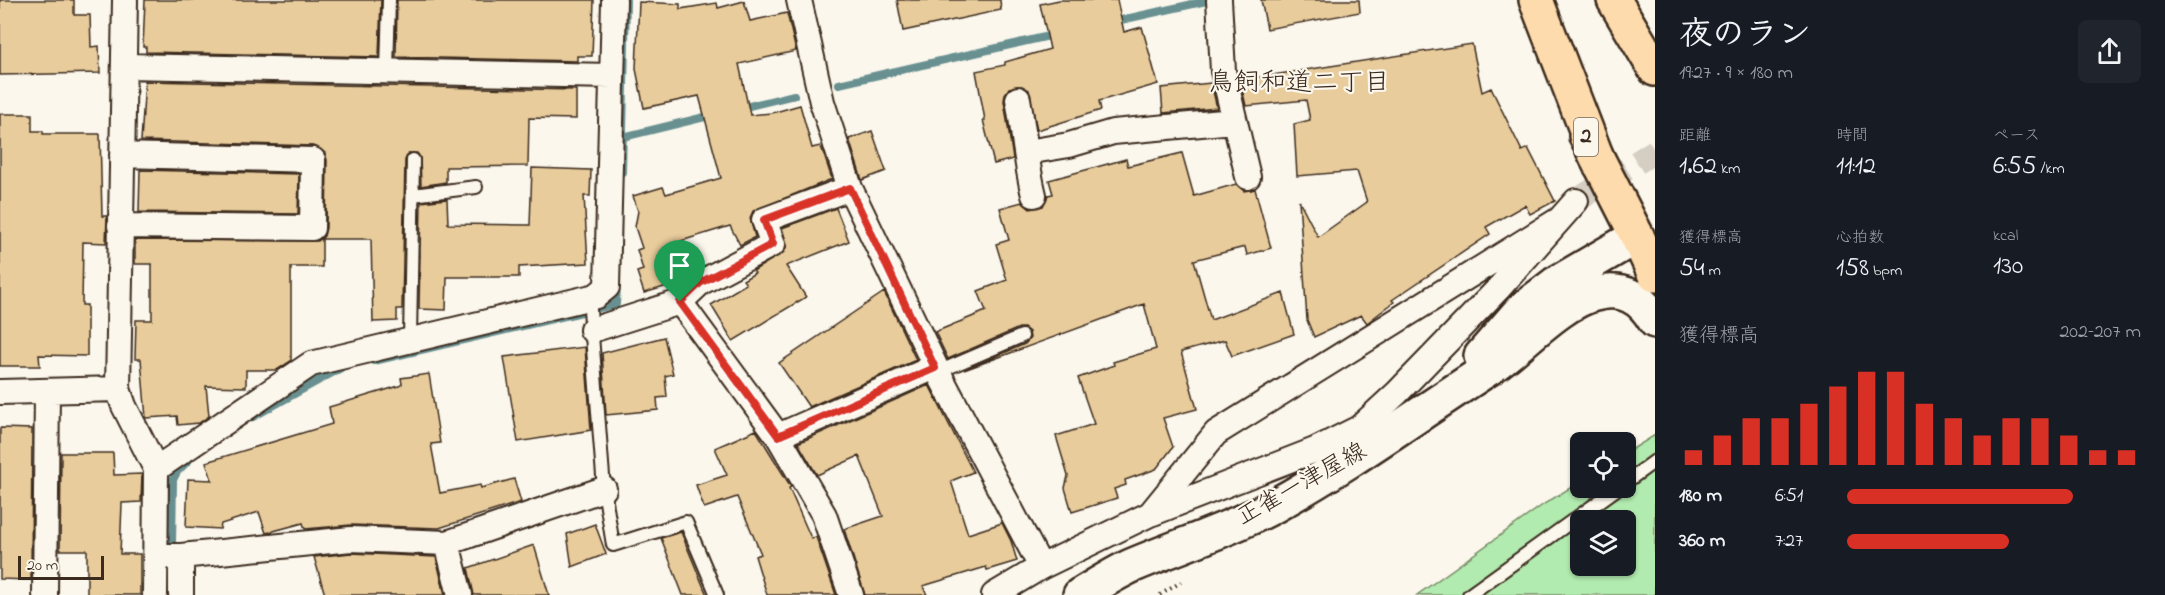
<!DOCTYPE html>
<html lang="ja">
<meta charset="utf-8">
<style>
body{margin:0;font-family:"Indie Flower","Klee One",sans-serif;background:#20242c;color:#f1f3f6;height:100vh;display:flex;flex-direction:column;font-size:22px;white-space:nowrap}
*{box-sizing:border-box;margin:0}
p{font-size:20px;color:#9ea1a6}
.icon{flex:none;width:33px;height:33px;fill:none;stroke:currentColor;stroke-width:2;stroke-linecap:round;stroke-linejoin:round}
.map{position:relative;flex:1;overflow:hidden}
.drawer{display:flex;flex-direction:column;background:#171b24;width:510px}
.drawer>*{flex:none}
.tools{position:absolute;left:1570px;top:432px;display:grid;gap:12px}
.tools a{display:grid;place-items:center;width:66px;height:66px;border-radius:9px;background:#171b24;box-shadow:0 2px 4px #0004;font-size:30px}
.scale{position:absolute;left:18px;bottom:15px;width:86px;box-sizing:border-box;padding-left:6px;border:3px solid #3b2a1e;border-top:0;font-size:16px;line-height:21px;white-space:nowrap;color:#3b2a1e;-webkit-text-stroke:4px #fbf7ec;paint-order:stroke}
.pin{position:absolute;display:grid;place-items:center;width:51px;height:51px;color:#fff;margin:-62px -26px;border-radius:50% 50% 50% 0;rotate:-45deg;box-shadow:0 0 6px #0007}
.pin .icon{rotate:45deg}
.round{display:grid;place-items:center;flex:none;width:63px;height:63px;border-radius:9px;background:#20242c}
.head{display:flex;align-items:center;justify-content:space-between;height:102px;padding:0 24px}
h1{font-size:33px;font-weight:600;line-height:45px}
.stats{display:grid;grid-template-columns:repeat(3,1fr);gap:9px;height:102px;padding:6px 24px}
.stats div{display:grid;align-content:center}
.stats b{font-size:26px;font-weight:600}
.stats small{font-size:16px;font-weight:400}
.stats p{font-size:16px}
.chart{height:168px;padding:12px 24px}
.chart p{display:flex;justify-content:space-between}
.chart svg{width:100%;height:108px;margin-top:6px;stroke:#d93025;stroke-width:6}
ul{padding:0 24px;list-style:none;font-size:20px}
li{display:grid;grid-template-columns:96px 72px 1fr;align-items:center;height:45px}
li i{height:15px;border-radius:8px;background:#d93025}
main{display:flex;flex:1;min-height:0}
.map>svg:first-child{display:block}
.green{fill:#b2ebaf;stroke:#768a66;stroke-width:1.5;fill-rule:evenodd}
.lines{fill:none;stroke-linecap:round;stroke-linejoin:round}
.stream{stroke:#679091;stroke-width:8}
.building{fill:#e8cc9c;stroke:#3b2a1e;stroke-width:1.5}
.minor-tunnel{stroke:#d5cec3;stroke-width:24;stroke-dasharray:24 12;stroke-linecap:butt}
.service-casing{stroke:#3b2a1e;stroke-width:16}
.minor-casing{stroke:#3b2a1e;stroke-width:28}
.secondary-casing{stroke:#3b2a1e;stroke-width:38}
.primary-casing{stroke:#3b2a1e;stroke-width:38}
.motorway-casing{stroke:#3b2a1e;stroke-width:38}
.path{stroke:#3b2a1e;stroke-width:4;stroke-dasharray:1.5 4.5;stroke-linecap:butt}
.service{stroke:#fbf7ec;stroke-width:12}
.minor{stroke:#fbf7ec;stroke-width:24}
.secondary{stroke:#fbf7ec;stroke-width:33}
.primary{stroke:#fedbac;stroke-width:33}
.motorway{stroke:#fedbac;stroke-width:33}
.route-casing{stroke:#fff;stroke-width:12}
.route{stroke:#d93025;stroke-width:8}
.labels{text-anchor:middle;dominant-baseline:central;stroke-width:4.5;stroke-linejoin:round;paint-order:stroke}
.shield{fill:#fbf7ec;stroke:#75685c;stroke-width:1.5}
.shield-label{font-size:22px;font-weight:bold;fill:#3b2a1e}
.street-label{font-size:24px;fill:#3b2a1e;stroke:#fbf7ec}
.neighbourhood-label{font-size:26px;fill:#3b2a1e;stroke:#fbf7ec}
</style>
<main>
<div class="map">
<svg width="1655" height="595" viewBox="0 0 1655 595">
<rect width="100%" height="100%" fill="#fbf7ec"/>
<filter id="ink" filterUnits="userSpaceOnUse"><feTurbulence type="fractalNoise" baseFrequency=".0167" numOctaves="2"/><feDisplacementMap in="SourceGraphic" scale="12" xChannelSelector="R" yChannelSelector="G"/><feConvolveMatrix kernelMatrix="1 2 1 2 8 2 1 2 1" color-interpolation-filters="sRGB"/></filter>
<g filter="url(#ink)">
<path class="green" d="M1655 435V595H1417L1544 504 1581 481V488H1626V453ZM1581 520H1626V566H1581Z"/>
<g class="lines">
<path class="stream" d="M1112 22 1211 0
M839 84 1058 34
M737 109 794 95
M623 137 713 115
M622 172 626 0
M374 361 616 304 617 284
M253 417 341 368
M172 545 173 480 177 472 190 459"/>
</g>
<path class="building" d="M0 0H74V15H90L91 47 99 46 100 73 0 75Z
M145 0H381L379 57 146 52V47H143Z
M397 0H594L592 56H577V61L396 57Z
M897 0H1000L1001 10 903 31Z
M1059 0H1117L1124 32 1142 27 1158 84 1099 101 1101 110 1037 130 1029 90 1022 86 1009 88 1005 94 1004 101 1013 159 994 164 983 120H985L976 71 1005 65V62L1050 49 1040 4Z
M1261 0H1359L1360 12 1267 29Z
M744 1 750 21 787 13 796 51 739 64 750 115 772 113 800 105 812 148 820 146 822 149 832 179 753 211 750 218 755 237 740 245 730 226 681 241 689 263 667 270 671 285 644 293 637 272 643 270 637 250 642 248 635 227 638 211 633 196 663 187 666 194 721 178 699 96 644 108 636 69 639 2 680 4V9L717 3 718 8Z
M1472 44 1482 92 1491 88 1522 151 1528 148 1555 201 1530 214 1525 205 1486 227 1490 234 1392 300 1394 302 1367 323 1361 315 1314 337 1307 320 1299 200 1318 237 1367 202 1357 171 1297 176 1294 124 1310 120 1306 100 1246 106 1240 80Z
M145 81 576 90V119L529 118 528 166 446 167V182L421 186 420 157 417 153H409L405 160 402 309H397V321L373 322 371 239H322V267H291V361L277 370H246V387L206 386 209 416 199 423 178 425 177 416 146 418 141 359H135L136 320H152V264H135V240L318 241 324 236 326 228 327 160 325 153 313 146 141 141Z
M1211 83 1217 108 1163 113 1161 88Z
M0 114H32V131H43V134H100L102 216H107L106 243 83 242 82 305H87V356L39 355 40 366H0Z
M872 131 886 171 862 180 849 139Z
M1182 153 1194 196 1236 184 1244 191 1255 189 1271 248 1247 255 1245 247 1194 260 1211 320 1283 293 1294 334 1232 356 1225 340 1181 352 1197 409 1163 418 1173 447 1156 469 1125 480 1126 485 1114 489 1117 498 1072 512 1065 488 1068 476 1056 436 1094 424 1078 378 1114 365 1113 362 1156 349 1144 304 964 370 1025 344 1030 338 1029 332 1024 328H1019L948 359 935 332 986 311 978 291 1007 280 996 244 1009 240 1000 208 1022 202 1030 209 1043 206 1048 195 1053 194 1049 180 1126 159 1128 166Z
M532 168 591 170 590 196H584L588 263 519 267V277H447L446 310 419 309 421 202 447 199 448 224 530 225Z
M140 170 299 174 298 214 139 212Z
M836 208 849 241 786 266 806 297 733 341 711 305 746 284 743 280 755 273 753 271 784 252 787 245 782 228Z
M884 292 916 360 809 407 779 363Z
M664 337 673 374 665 376 667 397 657 398 658 410 606 415 602 353Z
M585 347 591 430 518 442 504 357Z
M429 374 440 443 431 444 440 493 480 485 481 488 514 479 521 502 439 528 351 525 305 529 303 523 266 533 259 512 221 524 220 529 186 527 188 479 212 480 206 462 332 424 329 407 399 386 402 384 401 378Z
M929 385 973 472 951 481 968 534 1002 523 1011 541 1017 561 987 570 986 567 923 586 927 595H865L844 529 883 516 859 456 817 475 798 443Z
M0 428 32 429 31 580 0 579Z
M756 430 791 487 789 488 811 538 816 537 836 595H767L755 556 761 554 737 497 704 508 696 485 727 475 715 448Z
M61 453H113L114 475 142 474 141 502 122 503 120 554H140V595H87V550H60Z
M595 524 606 554 572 567 567 534Z
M681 532 687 547 707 595H683L661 538Z
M534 545 549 595H474L468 568Z
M351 553 436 557 445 595H325L314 557Z"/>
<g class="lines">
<path class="minor-tunnel" d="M1576 201 1655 151"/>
<g class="service-casing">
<path id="service" d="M387 71 389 0
M413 195 476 187
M589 297 604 489 613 545 686 522 717 595
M410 340 413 160
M938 372 1022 336
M1626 482 1655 461
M1469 595 1618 488"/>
</g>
<g class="minor-casing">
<path id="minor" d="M125 0 118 389 124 406 156 469 155 595
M799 0 822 102 850 188 938 372 1041 567
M1219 0 1223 71 1248 177
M125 66 612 76
M1018 99C1024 131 1026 164 1034 195
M1027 152 1069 145 1113 132 1234 121
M120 226 312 228 313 160 122 155
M680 302 778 436 824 515 851 595
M592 330 680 302 700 283 773 244 764 220 850 188
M0 392 118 389
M778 436 935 367
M156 469 311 364 596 296 607 287 614 0
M1153 513 1315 450 1359 428 1397 393 1498 289 1576 201
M447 543 604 489
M156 556H181L351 539 447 543 460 595
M45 595 47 391
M181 595V556
M994 595 1041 567 1150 514 1216 433 1557 221"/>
</g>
<g class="secondary-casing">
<path id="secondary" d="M1481 356 1521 310 1555 284 1637 236
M1080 595C1097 585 1114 574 1131 566 1178 546 1229 530 1274 506 1348 465 1417 415 1488 369 1519 349 1560 302 1595 294 1622 287 1641 297 1655 321"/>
</g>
<g class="primary-casing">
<path id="primary" d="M1586 136 1637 236 1655 275"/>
</g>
<g class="motorway-casing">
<path id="motorway" d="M1536 0 1599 163
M1614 0 1655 69"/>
</g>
<path class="path" d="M1160 595 1181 582"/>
<use href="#service" class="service"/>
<use href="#minor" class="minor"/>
<use href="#secondary" class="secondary"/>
<use href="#primary" class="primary"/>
<use href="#motorway" class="motorway"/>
</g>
</g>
<g class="lines" filter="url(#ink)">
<g class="route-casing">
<path id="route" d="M850 188 935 368 778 436 680 302 700 283 773 244 764 220Z"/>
</g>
<use href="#route" class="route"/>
</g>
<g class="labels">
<rect class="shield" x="1574" y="118" width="24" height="38" rx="4.5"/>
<g class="shield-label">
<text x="1586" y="137">2</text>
</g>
<g class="street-label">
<text transform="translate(1302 485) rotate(-29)">正雀一津屋線</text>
</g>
<g class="neighbourhood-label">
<text x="1299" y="84">鳥飼和道二丁目</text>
</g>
</g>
</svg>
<div class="tools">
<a><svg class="icon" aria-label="locate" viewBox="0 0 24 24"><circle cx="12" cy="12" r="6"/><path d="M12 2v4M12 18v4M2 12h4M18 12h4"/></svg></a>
<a><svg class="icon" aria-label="layers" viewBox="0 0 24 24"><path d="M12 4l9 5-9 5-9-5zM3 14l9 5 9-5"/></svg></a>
</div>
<div class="scale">20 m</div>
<div class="pin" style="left:680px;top:302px;background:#1e9e55"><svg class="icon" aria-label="arrive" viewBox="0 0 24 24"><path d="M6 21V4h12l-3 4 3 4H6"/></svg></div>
</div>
<section class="drawer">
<div class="head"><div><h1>夜のラン</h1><p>19:27 · 9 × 180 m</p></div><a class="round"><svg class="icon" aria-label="share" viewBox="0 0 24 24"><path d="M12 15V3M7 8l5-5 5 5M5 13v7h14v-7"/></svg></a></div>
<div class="stats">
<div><p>距離</p><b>1.62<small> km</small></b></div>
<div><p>時間</p><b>11:12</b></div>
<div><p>ペース</p><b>6:55<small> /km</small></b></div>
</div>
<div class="stats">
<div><p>獲得標高</p><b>54<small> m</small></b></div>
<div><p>心拍数</p><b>158<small> bpm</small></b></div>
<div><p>kcal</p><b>130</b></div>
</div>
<div class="chart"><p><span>獲得標高</span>202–207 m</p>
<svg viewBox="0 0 160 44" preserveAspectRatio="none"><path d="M5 44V38M15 44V32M25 44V25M35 44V25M45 44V19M55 44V12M65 44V6M75 44V6M85 44V19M95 44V25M105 44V32M115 44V25M125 44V25M135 44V32M145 44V38M155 44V38"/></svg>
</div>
<ul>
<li><b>180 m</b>6:51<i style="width:77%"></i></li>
<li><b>360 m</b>7:27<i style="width:55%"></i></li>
</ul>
</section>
</main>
